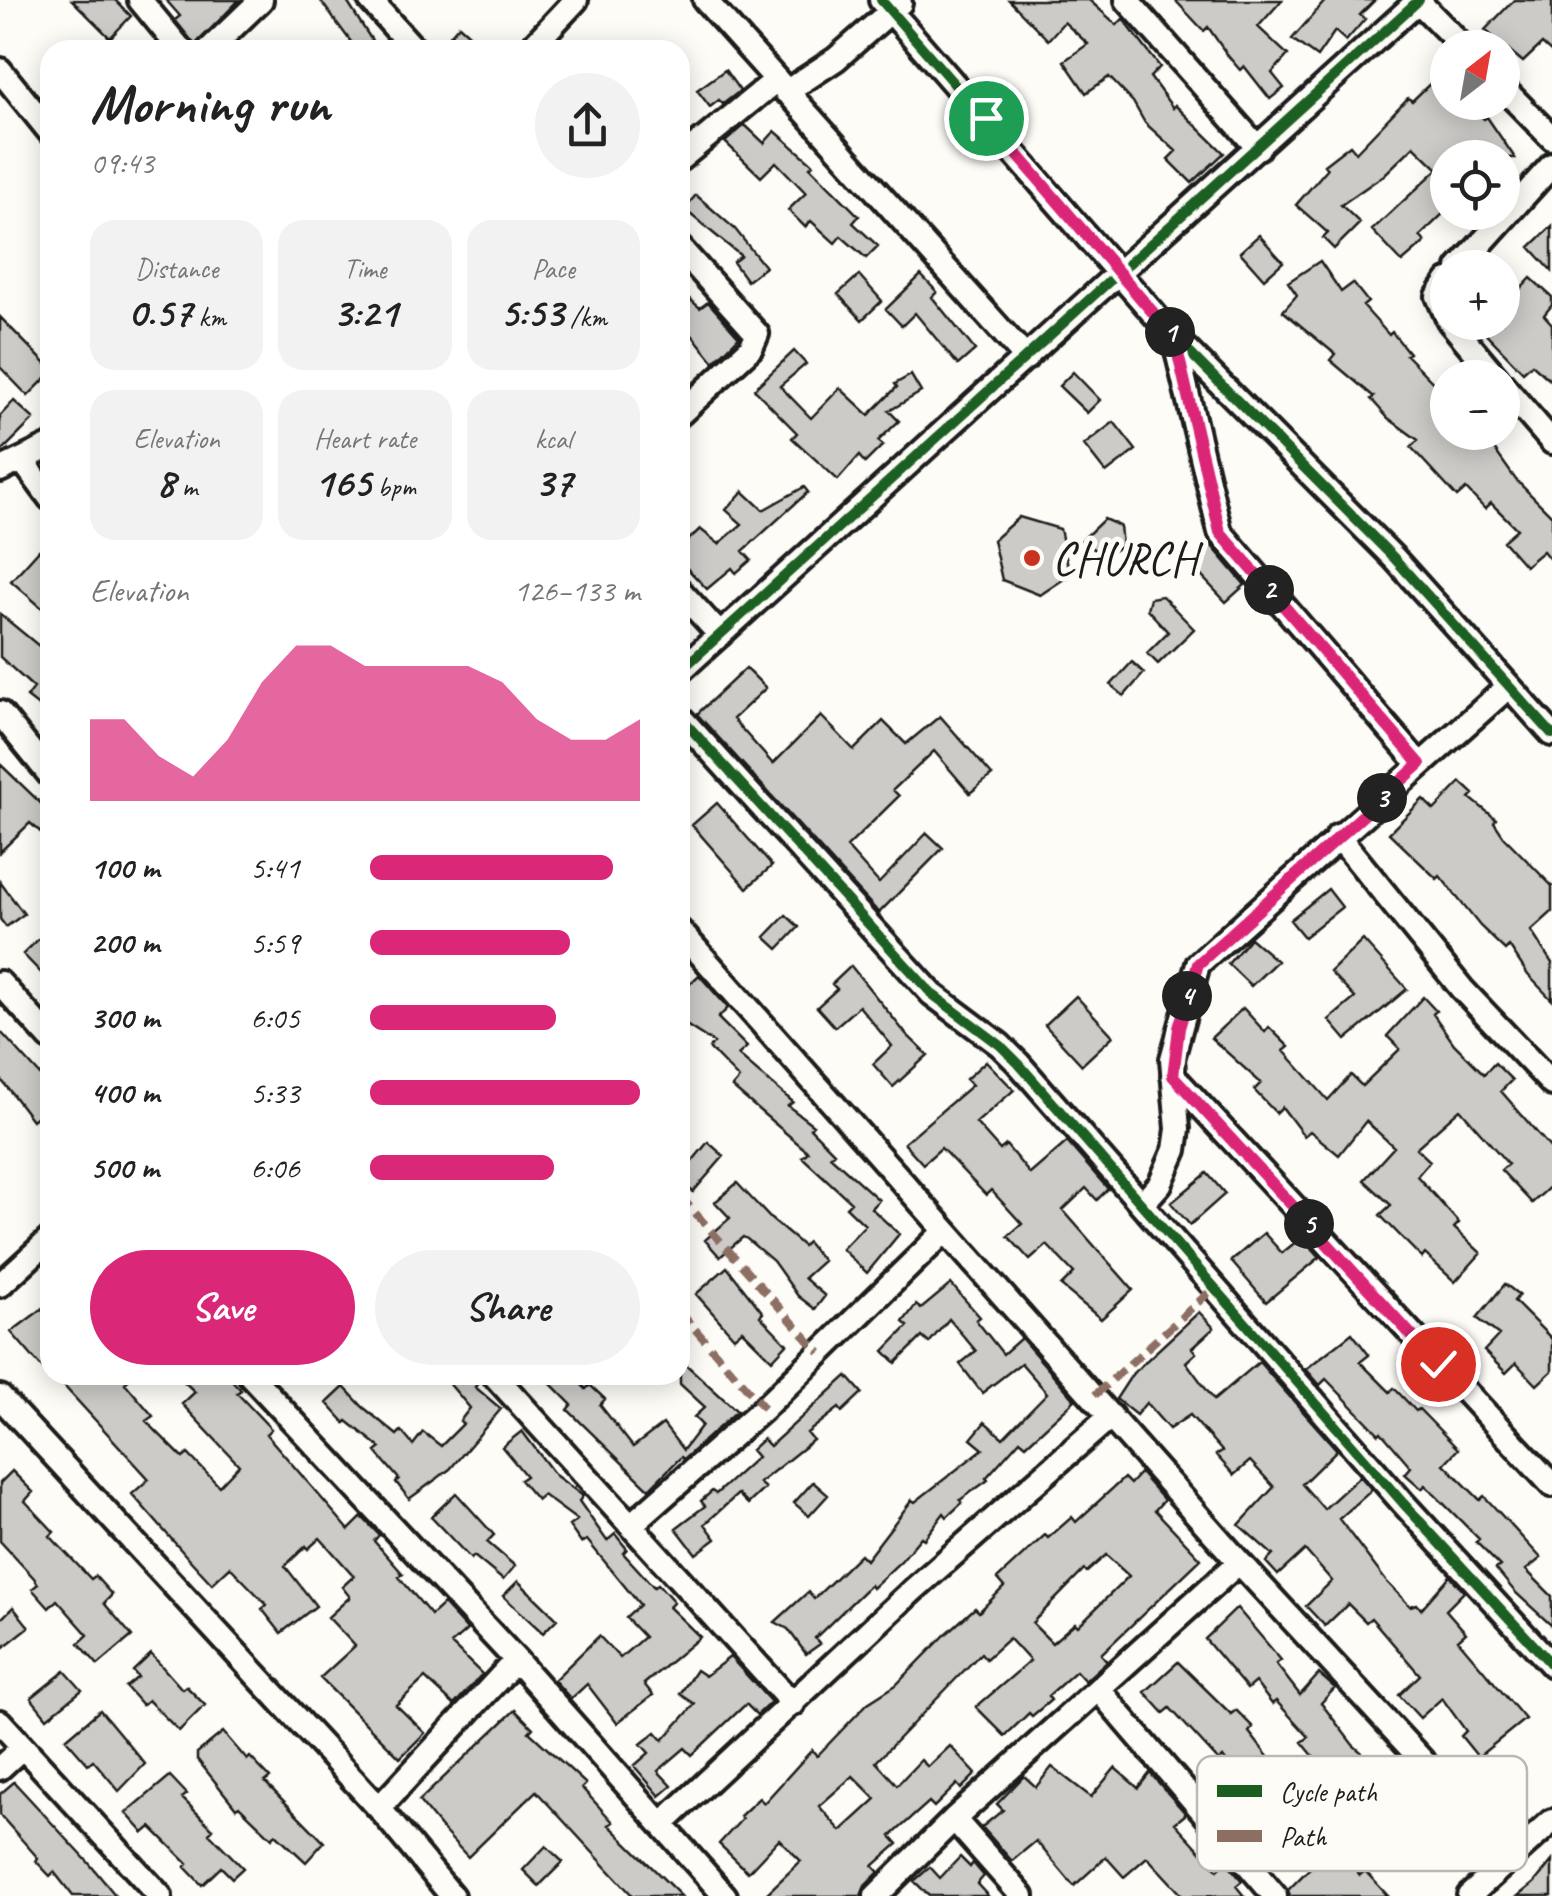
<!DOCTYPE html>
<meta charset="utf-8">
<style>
body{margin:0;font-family:Caveat,sans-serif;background:#f2f2f2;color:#222;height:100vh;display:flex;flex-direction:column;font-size:38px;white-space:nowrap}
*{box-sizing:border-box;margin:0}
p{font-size:32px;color:#767676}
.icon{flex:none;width:55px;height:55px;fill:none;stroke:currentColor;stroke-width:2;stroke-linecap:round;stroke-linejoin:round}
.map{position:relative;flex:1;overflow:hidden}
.panel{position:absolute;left:40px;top:40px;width:650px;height:1345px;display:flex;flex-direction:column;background:#fff;border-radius:30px;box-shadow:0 5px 25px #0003}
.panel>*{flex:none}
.needle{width:65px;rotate:31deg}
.tools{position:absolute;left:1430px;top:30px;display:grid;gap:20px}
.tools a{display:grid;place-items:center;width:90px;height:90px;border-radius:50%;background:#fff;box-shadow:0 5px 25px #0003;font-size:50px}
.pin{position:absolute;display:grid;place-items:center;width:85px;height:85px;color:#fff;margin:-42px;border:5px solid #fff;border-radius:50%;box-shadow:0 2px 10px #0007}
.km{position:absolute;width:50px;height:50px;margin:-25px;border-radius:50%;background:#222;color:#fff;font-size:28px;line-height:50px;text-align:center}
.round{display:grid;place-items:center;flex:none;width:105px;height:105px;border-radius:52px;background:#f2f2f2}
.headline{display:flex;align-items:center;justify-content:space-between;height:170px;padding:0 50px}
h1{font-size:55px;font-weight:700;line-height:75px}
.stats{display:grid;grid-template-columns:repeat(3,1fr);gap:15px;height:170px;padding:10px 50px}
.stats div{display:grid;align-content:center;border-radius:25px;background:#f2f2f2;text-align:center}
.stats b{font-size:42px;font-weight:700}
.stats small{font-size:28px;font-weight:400}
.stats p{font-size:28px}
.chart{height:280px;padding:20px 50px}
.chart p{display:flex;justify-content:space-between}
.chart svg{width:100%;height:180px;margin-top:10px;fill:#db2777;opacity:.7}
.button{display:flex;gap:20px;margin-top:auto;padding:20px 50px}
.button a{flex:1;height:115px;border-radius:60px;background:#db2777;color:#fff;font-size:40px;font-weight:700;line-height:115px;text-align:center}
.button a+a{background:#f2f2f2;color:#222}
ul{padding:0 50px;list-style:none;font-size:32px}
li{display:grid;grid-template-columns:160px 120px 1fr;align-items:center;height:75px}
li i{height:25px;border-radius:12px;background:#db2777}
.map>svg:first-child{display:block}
.building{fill:#cccbc8;stroke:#1c1c1c;stroke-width:2.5;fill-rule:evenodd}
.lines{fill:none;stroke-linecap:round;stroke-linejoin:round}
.minor-casing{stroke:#1c1c1c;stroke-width:30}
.minor{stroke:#fdfcf7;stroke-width:22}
.quiet{stroke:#8d6e63;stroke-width:8;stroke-dasharray:15 8;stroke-linecap:butt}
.cycleway-casing{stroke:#fdfcf7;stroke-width:16}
.cycleway{stroke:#1b5e20;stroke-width:10}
.route-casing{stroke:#fff;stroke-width:20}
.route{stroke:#db2777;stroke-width:12}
.poi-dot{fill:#c8321e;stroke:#fdfcf7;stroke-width:4}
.labels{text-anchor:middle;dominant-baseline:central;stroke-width:10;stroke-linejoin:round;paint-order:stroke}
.poi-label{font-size:48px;fill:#1c1c1c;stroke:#fdfcf7;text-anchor:start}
.key{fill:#fdfcf7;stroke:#bab9b5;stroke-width:2.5}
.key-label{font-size:28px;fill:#1c1c1c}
</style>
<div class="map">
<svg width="1552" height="1896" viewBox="0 0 1552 1896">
<rect width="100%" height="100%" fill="#fdfcf7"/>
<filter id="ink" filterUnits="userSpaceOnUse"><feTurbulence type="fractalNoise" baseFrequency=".01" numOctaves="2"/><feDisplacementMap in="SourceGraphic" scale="20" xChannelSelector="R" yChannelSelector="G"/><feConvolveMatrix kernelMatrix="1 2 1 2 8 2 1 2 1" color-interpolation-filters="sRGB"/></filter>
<g filter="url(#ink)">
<path class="building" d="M72 0H115L131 16 110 38Z
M166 0H239L195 45 175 20 180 16Z
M320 0H346L378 50H357Z
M1009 0H1089L1117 25 1123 19 1160 67 1150 77 1173 108 1175 105 1224 153 1192 183 1168 159 1176 151 1145 123 1133 102 1109 77 1086 93 1064 61 1088 44 1064 22 1048 40Z
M1175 0H1282L1258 27 1288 55 1272 73 1284 88 1270 99 1244 66 1240 70 1228 56 1208 27 1204 31Z
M1326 0H1375L1360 15 1365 19 1346 41 1335 31 1317 57 1292 39Z
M1514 0H1552V53L1542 44 1523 62 1485 30Z
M459 25 487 50H437Z
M725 70 740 91 723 104 719 100 710 107 697 90Z
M1440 74 1448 82V102H1468L1484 119 1487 117 1515 158H1448V209L1420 236 1425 242 1402 262 1372 230 1438 169 1414 146 1384 175 1341 205 1360 223 1334 249 1323 238 1328 233 1296 205 1327 169 1324 165 1350 145 1356 152 1408 98 1412 101Z
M745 125 764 143 775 131 813 164 810 167 859 216 853 223 878 246 866 258 841 236 835 243 811 221 805 227 788 210 806 193 776 162 761 177 725 142Z
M696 195 735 229 765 267 747 281 733 262 741 256 684 209Z
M1552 226V271L1530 247Z
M1259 235 1283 262 1264 279 1240 252Z
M1320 261 1341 292 1353 283 1368 302 1363 306 1389 335 1392 332 1409 353 1406 355 1448 398V432H1482L1516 480 1552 516V562L1543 551 1525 566 1503 541 1517 529 1491 503 1485 509 1466 489 1457 497 1411 447 1418 440 1388 418 1371 399 1374 397 1330 360 1335 354 1283 311 1297 295 1288 282Z
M1502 274 1518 292 1531 278 1552 297V305L1544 315 1552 324V382L1532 364 1523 372 1475 322H1502Z
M859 275 882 301 862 320 838 294Z
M921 275 937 292 932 297 975 350 958 365 915 313 902 326 886 309Z
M680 291 700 308 708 302 739 337 714 362 680 320Z
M0 317 50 368V374L28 396 0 367Z
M794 351 806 364 780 386 811 418 840 388 869 415 897 387 895 384 911 375 921 392 889 411 899 421 878 441 883 445 865 463 859 456 838 480 792 438 797 433 754 389Z
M1073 372 1100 400 1087 413 1059 386Z
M14 401 34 419 0 453V416Z
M1114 422 1136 450 1106 473 1084 445Z
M804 487 808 492 743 551 751 560 736 573 732 568 707 589 680 561V548L700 529 719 544 742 524 726 510 743 491 763 510Z
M1019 517 1060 529 1070 575 1040 595 1002 580 993 540Z
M1104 519 1120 526 1122 546 1106 555 1080 542Z
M1211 545 1245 585 1226 602 1190 564Z
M39 550 50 560V615L11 581Z
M1162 596 1194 629 1158 664 1147 653 1168 632 1147 609 1150 598Z
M0 614 50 655V715L27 697 34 688 0 657Z
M1132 662 1144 673 1124 696 1111 685Z
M746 668 766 688 733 719 773 764 821 716 854 750 883 721 906 744 940 716 992 775 970 793 934 751 893 790 899 796 847 847 879 883 927 833 943 848 879 913 697 714Z
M0 764 50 812V840L30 823 0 852Z
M1461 782 1474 794 1470 798 1496 819 1494 822 1504 837 1552 886V912L1531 931 1552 963V1000L1528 975 1509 946 1505 950 1480 926 1440 876 1437 879 1389 833 1423 799 1434 810Z
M717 803 772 866 747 888 692 825Z
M0 882 24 914 6 927 0 919Z
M1328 889 1342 907 1304 937 1290 920Z
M786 915 799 927 778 949 765 937Z
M50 928V982L23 954Z
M1250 938 1277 961 1251 986 1228 964Z
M1363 940 1407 989 1346 1040 1329 1020 1355 998 1330 972Z
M851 966 906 1034 928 1055 893 1087 873 1064 892 1046 859 1006 835 1027 817 1007 837 989 832 984Z
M699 975 728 1008 718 1018 747 1047 738 1055 793 1102 788 1106 813 1125 810 1128 834 1152 830 1156 879 1200 871 1208 899 1234 867 1273 842 1249 865 1225 846 1207 851 1202 802 1157 808 1152 732 1087 739 1079 709 1048 714 1043 680 1021V993Z
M1076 996 1113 1036 1082 1065 1045 1025Z
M1423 997 1436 1011 1433 1014 1454 1044 1484 1074 1495 1063 1512 1080 1501 1091 1552 1150V1185L1532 1203 1501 1170 1508 1164 1460 1109 1416 1148 1430 1161 1417 1176 1459 1223 1454 1228 1481 1253 1455 1282 1425 1254 1422 1258 1380 1215 1391 1205 1364 1180 1394 1147 1366 1121 1339 1155 1310 1131 1304 1136 1282 1107 1276 1113 1254 1090 1261 1083 1211 1038 1243 1008 1265 1032 1269 1027 1289 1047 1284 1051 1328 1100 1351 1075 1362 1086 1400 1049 1387 1036Z
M0 1031 50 1086V1129L37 1116 32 1120 0 1078Z
M986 1061 1014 1090 976 1123 1000 1150 1006 1145 1030 1174 1067 1142 1108 1189 1097 1200 1086 1188 1063 1210 1133 1290 1101 1319 1061 1286 1074 1273 1047 1245 1030 1260 1008 1236 1022 1224 991 1190 986 1195 941 1148 923 1164 904 1143 972 1085 966 1079Z
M708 1142 724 1156 693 1192 680 1181V1176Z
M1207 1173 1225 1194 1190 1225 1171 1203Z
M737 1183 771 1219 803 1246 807 1242 823 1261 804 1278 825 1296 815 1309 798 1296 773 1261 747 1239 743 1237 720 1257 705 1240 730 1218 715 1202Z
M1264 1233 1282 1253 1302 1237 1320 1257 1266 1302 1231 1261Z
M727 1267 763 1313 760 1316 787 1344 772 1360 742 1330 734 1337 696 1294Z
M951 1284 980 1317 976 1320 1003 1354 1021 1338 1075 1400 1026 1445 1020 1440 986 1478 988 1480 960 1500 962 1503 947 1517 944 1513 924 1539 921 1537 901 1561 872 1588 870 1585 815 1638 820 1644 806 1654 788 1629 775 1622 808 1592 814 1599 860 1554 866 1560 912 1500 915 1502 983 1449 971 1439 985 1422 1003 1438 1047 1393 1021 1363 982 1393 960 1364 976 1351 949 1319 929 1343 922 1337 896 1363 884 1351 908 1326 903 1322 916 1305 921 1309Z
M1505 1284 1519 1295 1514 1301 1552 1339V1371L1537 1385 1516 1363 1506 1373 1484 1351 1499 1335 1477 1318Z
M50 1303V1377L11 1332Z
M1199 1312 1214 1328 1192 1348 1196 1353 1186 1362 1214 1400 1259 1362 1337 1450 1302 1484 1324 1509 1360 1476 1372 1490 1339 1519 1386 1581 1410 1606 1417 1604 1421 1609 1450 1576 1464 1592 1446 1610 1466 1633 1458 1640 1525 1719 1478 1757 1461 1736 1466 1731 1442 1698 1420 1718 1399 1695 1420 1675 1371 1618 1366 1622 1348 1604 1325 1626 1306 1606 1332 1581 1305 1550 1278 1575 1266 1562 1273 1555 1239 1525 1274 1487 1250 1461 1234 1475 1216 1455 1222 1451 1190 1415 1169 1429 1146 1403 1136 1415 1116 1399 1133 1373Z
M1352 1333 1369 1355 1360 1362 1390 1392 1394 1388 1416 1411 1419 1409 1458 1449 1444 1464 1480 1500 1484 1496 1541 1558 1526 1570 1552 1596V1626L1515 1592 1496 1569 1500 1566 1476 1542 1479 1539 1425 1485 1422 1489 1405 1474 1411 1467 1381 1432 1379 1434 1326 1379 1320 1385 1306 1369Z
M680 1359 737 1411 684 1459 681 1457 649 1489 568 1410 572 1405 542 1375H572L586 1389 590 1385 605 1399 600 1405 633 1447 663 1424 683 1450 702 1425 694 1417 705 1407 680 1384Z
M54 1375H134L125 1383 153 1416 146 1421 183 1458 188 1454 219 1486 239 1465 182 1404 195 1392 177 1375H227L241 1390 237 1393 271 1429 266 1434 349 1530 362 1517 379 1535 374 1541 403 1574 399 1577 431 1615 443 1604 467 1630 451 1644 482 1674 454 1705 425 1678 396 1705 425 1733 400 1758 320 1678 355 1646 328 1617 350 1597 342 1587 354 1576 320 1538 308 1549 306 1546 285 1566 316 1606 281 1633 262 1609 267 1605 230 1567 212 1584 188 1558 132 1494 149 1479Z
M442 1375H469L477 1385 475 1387 501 1409 450 1469 409 1499 396 1482 399 1479 376 1452 381 1448 347 1421 345 1423 327 1403 344 1387 363 1407 397 1435 401 1431 413 1445 423 1432 441 1446 463 1424 460 1421 470 1408Z
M847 1376 862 1393 842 1412 839 1408 807 1433 813 1440 759 1483 765 1488 748 1504 738 1494 705 1524 716 1539 696 1554 676 1528 705 1506 701 1501 712 1491 716 1494 757 1457 751 1450 763 1439 770 1446Z
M522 1431 555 1475 583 1496 579 1501 607 1541 615 1534 627 1549 623 1553 654 1587 658 1584 674 1602 669 1607 700 1637 644 1684 653 1695 617 1723 587 1684 571 1699 554 1680 599 1636 620 1658 644 1637 626 1618 640 1605 587 1540 581 1543 569 1526 577 1520 543 1495 537 1500 520 1480 526 1476 502 1447Z
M12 1471 33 1492 25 1501 54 1532 50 1536 91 1579 95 1576 112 1595 104 1603 132 1636 98 1665 79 1643 88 1635 57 1600 49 1608 32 1589 38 1584 34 1578 0 1541V1483Z
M1140 1473 1164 1500 1155 1510 1201 1559 1101 1654 1107 1661 1085 1681 1076 1671 1048 1696 1051 1700 1032 1716 1029 1713 1005 1736 976 1707 1030 1661 1009 1638 986 1659 981 1653 876 1762 897 1785 921 1760 928 1767 950 1746 976 1774 961 1789 957 1784 934 1807 929 1802 891 1836 898 1844 873 1866 879 1872 865 1886 861 1896H764L801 1861 779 1839 748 1872 719 1844 742 1819 740 1816 759 1798 764 1803 812 1750 817 1756 868 1703 896 1685 945 1635 975 1608 979 1612 1004 1587 997 1579 1045 1535 1048 1538 1072 1517 1076 1522 1124 1478 1130 1484ZM1106 1555 1129 1576 1078 1626 1075 1623 1052 1643 1032 1623 1084 1570 1087 1572ZM853 1776 876 1799 841 1831 819 1806Z
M813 1482 828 1495 809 1516 794 1503Z
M456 1493 494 1535 487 1542 515 1566 503 1580 474 1556 471 1559 431 1517Z
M518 1581 557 1619 543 1633 503 1596Z
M13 1607 29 1627 0 1650V1620Z
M1237 1608 1281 1660 1276 1664 1300 1695 1319 1674 1335 1688 1321 1703 1353 1745 1375 1764 1369 1770 1395 1799H1400L1417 1781 1433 1794 1419 1810 1443 1839 1417 1861 1394 1833 1381 1846 1361 1826 1337 1793 1341 1790 1302 1742 1309 1737 1276 1701 1272 1704 1255 1682 1247 1689 1205 1639Z
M151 1654 182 1689 186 1686 205 1705 179 1731 148 1700 142 1705 126 1687 138 1677 133 1671Z
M730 1657 771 1702 757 1715 746 1704 692 1755 685 1748 658 1771 672 1786 660 1796 634 1766 649 1753 641 1744 656 1732 663 1740 695 1704 680 1694 696 1670 705 1676Z
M1178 1662 1231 1714 1236 1710 1253 1727 1249 1732 1276 1767 1280 1764 1322 1812 1312 1821 1360 1875 1365 1871 1388 1896H1290L1288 1890 1311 1867 1244 1796 1249 1792 1223 1757 1219 1761 1170 1708 1164 1713 1145 1692Z
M65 1671 82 1690 47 1718 31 1698Z
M100 1710 145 1764 119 1791 93 1760 88 1764 66 1739Z
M515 1710 533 1728 529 1732 586 1784 582 1788 613 1822 609 1825 681 1896H633L536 1791 468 1857 441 1828 419 1801Z
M223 1732 247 1760 250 1757 270 1778 265 1782 324 1842 306 1862 276 1834 272 1838 239 1806 236 1808 197 1759V1753Z
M1052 1767 1091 1797 1115 1768 1138 1788 1150 1773 1186 1814 1175 1823 1218 1870 1226 1862 1242 1881 1236 1886 1244 1896H1183L1147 1857 1124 1877 1106 1857 1074 1886 1036 1841 1012 1861 982 1827 1003 1810 997 1804 1024 1776 1036 1787Z
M170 1776 187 1794 182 1798 213 1829 209 1833 243 1868 232 1878 221 1867 202 1885 185 1867 188 1864 151 1827 144 1833 126 1813Z
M14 1782 88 1862 116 1896H73L54 1872 50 1876 36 1861 38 1858 0 1815V1794Z
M546 1846 563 1862 539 1886 523 1870Z
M960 1857 970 1867 973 1863 984 1876 977 1884 988 1896H929L914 1881 930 1867 940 1878Z
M1552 1861V1896H1518L1534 1883Z"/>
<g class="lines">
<g class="minor-casing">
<path id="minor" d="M140 0 181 50
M370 0 415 50
M705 0 1026 358
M881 0 1174 337 1394 558 1552 734
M1127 0 1258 148
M1418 1 1464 48
M209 50 261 0
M529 50 576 0
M0 70 50 132
M1502 87 1552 138
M786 92 836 59 900 3
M680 159 775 81
M680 248 757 334 751 348 680 414
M1459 268 1552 165
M1448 281 1438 296 1448 319
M1450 322 1497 378
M1174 338 1220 532 1420 765
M1502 384 1552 442
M22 460 50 498
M0 470 50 446
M680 591 720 635
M680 671 1419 0
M0 713 50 775
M680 717 932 994 1000 1045 1018 1063 1403 1503 1552 1665
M1338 836 1462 989 1552 1084
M680 931 1239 1562 1453 1794
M0 983 50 1038
M1173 1076 1552 1485
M1143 1203 1160 1184 1175 1150 1178 1129 1172 1059 1198 964 1509 686
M0 1285 50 1239
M250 1375 516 1660 725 1896
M494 1375 793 1704
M0 1397 379 1808 452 1896
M632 1524 764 1408 944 1232
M1099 1690 1275 1896
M0 1722 160 1896
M0 1768 23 1747
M379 1808 516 1660
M954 1819 1022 1896
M662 1824 913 1590 1111 1416
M876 1896 954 1819 1239 1562
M1469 1896 1552 1821"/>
</g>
<use href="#minor" class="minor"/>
<path class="quiet" d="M680 1196 820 1353
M680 1312 764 1408
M1095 1395 1215 1287
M1453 1794 1511 1857"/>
<g class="cycleway-casing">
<path id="cycleway" d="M881 0 1174 337 1394 558 1552 734
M680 671 1419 0
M680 717 932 994 1000 1045 1018 1063 1403 1503 1552 1665"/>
</g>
<use href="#cycleway" class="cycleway"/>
</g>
</g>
<g class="lines" filter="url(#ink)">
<g class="route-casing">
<path id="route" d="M986 118 1174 337 1220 532 1420 764 1198 964 1179 1028 1173 1076 1438 1364"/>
</g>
<use href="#route" class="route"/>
</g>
<circle class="poi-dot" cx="1032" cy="558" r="10"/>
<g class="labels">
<g class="poi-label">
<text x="1052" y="558">CHURCH</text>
</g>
</g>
<rect x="1197" y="1756" width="330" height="115" rx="15" class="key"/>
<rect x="1217" y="1785" width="45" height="12" fill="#1b5e20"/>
<rect x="1217" y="1830" width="45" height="12" fill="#8d6e63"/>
<g class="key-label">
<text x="1280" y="1801">Cycle path</text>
<text x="1280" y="1846">Path</text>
</g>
</svg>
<div class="tools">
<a><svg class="needle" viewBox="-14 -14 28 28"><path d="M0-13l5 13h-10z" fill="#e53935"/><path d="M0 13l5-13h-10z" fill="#767676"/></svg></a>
<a><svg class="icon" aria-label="locate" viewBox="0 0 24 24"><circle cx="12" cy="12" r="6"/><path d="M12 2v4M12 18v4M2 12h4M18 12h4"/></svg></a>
<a>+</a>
<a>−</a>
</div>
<div class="pin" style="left:986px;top:118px;background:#1e9e55"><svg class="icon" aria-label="arrive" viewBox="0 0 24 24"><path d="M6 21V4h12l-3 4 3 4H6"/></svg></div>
<div class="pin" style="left:1438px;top:1364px;background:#d93025"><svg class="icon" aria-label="check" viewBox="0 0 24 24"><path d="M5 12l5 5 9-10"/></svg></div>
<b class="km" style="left:1170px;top:332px">1</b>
<b class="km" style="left:1269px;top:590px">2</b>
<b class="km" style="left:1382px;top:798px">3</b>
<b class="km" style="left:1187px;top:996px">4</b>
<b class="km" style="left:1309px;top:1224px">5</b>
<section class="panel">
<div class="headline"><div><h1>Morning run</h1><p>09:43</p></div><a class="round"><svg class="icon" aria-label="share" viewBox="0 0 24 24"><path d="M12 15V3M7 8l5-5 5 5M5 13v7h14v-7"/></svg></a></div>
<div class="stats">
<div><p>Distance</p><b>0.57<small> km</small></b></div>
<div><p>Time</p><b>3:21</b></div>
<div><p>Pace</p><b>5:53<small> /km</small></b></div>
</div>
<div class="stats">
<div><p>Elevation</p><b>8<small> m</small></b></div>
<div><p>Heart rate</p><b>165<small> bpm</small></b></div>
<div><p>kcal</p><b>37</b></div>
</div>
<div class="chart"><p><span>Elevation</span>126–133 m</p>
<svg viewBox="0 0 160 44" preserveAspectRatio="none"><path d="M0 44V24L10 24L20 33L30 38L40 29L50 15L60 6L70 6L80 11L90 11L100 11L110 11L120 15L130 24L140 29L150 29L160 24V44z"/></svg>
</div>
<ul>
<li><b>100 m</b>5:41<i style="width:90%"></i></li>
<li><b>200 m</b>5:59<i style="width:74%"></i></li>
<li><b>300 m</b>6:05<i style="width:69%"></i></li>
<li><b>400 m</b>5:33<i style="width:100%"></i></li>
<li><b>500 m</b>6:06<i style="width:68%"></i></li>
</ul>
<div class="button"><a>Save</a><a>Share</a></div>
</section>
</div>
